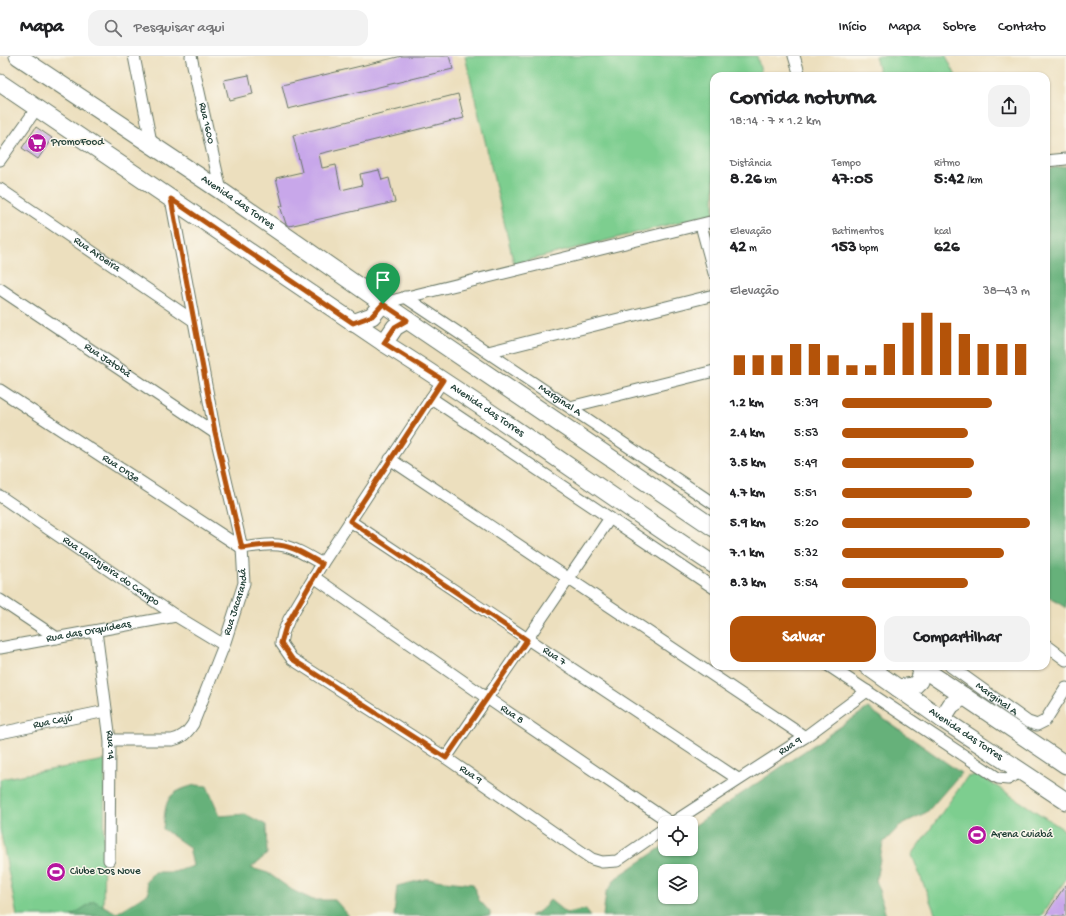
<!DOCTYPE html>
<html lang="pt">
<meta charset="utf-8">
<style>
body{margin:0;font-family:"Gochi Hand",sans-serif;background:#f2f2f2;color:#202124;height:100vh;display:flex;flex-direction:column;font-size:15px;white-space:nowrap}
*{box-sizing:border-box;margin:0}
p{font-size:13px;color:#757577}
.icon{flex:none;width:22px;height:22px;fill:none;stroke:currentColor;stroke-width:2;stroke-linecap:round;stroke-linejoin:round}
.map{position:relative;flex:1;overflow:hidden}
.side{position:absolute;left:710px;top:16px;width:340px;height:598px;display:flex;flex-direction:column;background:#fff;border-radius:12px;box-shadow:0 1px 3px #0004}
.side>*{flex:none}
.tools{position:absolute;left:658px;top:760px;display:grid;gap:8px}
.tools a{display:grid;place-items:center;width:40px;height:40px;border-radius:8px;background:#fff;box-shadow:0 1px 3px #0004;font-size:20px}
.pin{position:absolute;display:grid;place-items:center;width:34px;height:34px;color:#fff;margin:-41px -17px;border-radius:50% 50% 50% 0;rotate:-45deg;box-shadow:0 0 4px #0007}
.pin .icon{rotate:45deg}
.round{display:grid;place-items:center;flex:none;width:42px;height:42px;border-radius:12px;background:#f2f2f2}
.head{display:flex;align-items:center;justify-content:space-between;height:68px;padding:0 20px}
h1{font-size:22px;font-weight:700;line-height:30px}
.metrics{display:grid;grid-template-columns:repeat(3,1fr);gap:6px;height:68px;padding:4px 20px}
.metrics div{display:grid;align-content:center}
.metrics b{font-size:17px;font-weight:700}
.metrics small{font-size:11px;font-weight:400}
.metrics p{font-size:11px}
.chart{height:112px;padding:8px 20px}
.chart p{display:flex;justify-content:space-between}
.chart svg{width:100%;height:72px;margin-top:4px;stroke:#b45309;stroke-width:6}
.button{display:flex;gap:8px;margin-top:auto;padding:8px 20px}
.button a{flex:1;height:46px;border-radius:12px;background:#b45309;color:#fff;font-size:16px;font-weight:700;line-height:46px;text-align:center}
.button a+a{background:#f2f2f2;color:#202124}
ul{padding:0 20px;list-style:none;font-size:13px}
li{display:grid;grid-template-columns:64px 48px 1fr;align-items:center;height:30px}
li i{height:10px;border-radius:5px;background:#b45309}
header{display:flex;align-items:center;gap:24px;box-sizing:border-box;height:56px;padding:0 20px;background:#fff;border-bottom:1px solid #e0e0e0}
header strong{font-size:19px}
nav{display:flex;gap:22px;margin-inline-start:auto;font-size:14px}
.search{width:280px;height:36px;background:#f2f2f2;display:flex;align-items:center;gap:10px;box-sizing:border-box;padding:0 14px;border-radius:12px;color:#757577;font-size:15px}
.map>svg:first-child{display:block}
.green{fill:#7dce8f;stroke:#4e8662}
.forest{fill:#66b17a;stroke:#427757;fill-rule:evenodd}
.building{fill:#c8a7ea}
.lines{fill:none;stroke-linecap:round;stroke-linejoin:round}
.street-casing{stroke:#677664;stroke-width:13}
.primary-casing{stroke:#677664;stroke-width:19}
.street{stroke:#fff;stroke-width:11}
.primary{stroke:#fff;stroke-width:17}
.route-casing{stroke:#fff;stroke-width:8}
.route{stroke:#b45309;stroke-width:5}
.labels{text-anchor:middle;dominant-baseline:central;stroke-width:3;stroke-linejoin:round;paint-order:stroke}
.street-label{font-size:11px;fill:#1f3d34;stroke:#fbf7ec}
.poi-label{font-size:11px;fill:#1f3d34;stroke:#fbf7ec;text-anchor:start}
</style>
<header>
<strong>Mapa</strong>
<div class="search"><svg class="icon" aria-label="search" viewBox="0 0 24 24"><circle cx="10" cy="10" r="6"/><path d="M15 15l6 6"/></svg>Pesquisar aqui</div>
<nav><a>Início</a><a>Mapa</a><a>Sobre</a><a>Contato</a></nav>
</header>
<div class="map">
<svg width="1066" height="860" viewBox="0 0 1066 860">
<rect width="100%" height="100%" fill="#fbf7ec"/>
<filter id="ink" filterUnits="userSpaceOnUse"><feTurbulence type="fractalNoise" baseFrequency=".025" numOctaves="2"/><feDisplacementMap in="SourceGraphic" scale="8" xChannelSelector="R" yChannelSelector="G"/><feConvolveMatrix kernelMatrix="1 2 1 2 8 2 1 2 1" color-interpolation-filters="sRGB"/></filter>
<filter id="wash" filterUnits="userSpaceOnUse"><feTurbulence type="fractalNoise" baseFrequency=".012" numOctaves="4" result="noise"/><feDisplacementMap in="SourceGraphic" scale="16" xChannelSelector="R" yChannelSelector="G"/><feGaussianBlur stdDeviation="0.9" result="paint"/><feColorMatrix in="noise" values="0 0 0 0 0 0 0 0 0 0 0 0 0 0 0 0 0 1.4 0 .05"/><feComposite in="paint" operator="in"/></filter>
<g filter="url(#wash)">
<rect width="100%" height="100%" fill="#ecdfbe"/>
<path class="green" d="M465 0H757L762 20H714V157L514 208Z
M875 0H946L956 20H880Z
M105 704 103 860H17L0 773V723Z
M979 719 1066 775V823L1041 860H936L912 799 967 721Z"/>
<path class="forest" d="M1066 110V552L1046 539V113Z
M868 652 961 717 927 756 902 768 883 787 876 824 886 860H603L606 837 616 822 665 789V793H691V772ZM665 815H691V841H665Z
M195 729 207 730 220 760 245 758 266 769 267 798 251 812 268 817 292 834 313 844H335L349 860H71L94 845 117 857 149 837 146 826 154 816H174L193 810 189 791 163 773C166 744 165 737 195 729Z
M426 823 473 828 479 844 490 856V860H394L397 830Z
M550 844 566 857 586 853 590 860H530L540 855Z"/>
<g id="blocks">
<path class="building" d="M402 0H449L453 13 288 53 282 29Z
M249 19 253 38 229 44 224 24Z
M458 38 464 62 319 98 322 112 336 109 341 134 362 129 360 118 379 114 382 124 389 122 395 146 289 170 286 168 280 150H283L276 122 302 116 293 79Z
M36 71 52 82 38 103 22 92Z
M1066 828V860H1045Z"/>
</g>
</g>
<g filter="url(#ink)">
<use href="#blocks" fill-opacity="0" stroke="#677664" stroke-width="1"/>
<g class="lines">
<g class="street-casing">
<g id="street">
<path d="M134 0 152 91"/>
<path id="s1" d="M191 0 221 135"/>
<path d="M794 0 800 20"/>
<path d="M0 104 37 52"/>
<path d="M1046 105 1066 103"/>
<path id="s2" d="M0 133 194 265"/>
<path d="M701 169 714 217"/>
<path id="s3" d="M0 233 215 377"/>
<path id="s4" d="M405 241 714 448"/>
<path d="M383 247 714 165"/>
<path d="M488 296 714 239"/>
<path id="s5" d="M443 324 322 508 289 563 283 577 281 587 292 603 446 702 592 803 602 806 617 805 665 772"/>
<path id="s6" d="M0 334 242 492C283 486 286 487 322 508"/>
<path d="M431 342 714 532"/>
<path d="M570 351 714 315"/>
<path d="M390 403 805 681"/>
<path id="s7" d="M0 440 176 560 224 589"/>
<path id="s8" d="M350 465 738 723"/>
<path id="s9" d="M314 521 487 642 671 767"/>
<path d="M0 544 57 582"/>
<path id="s10" d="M96 575 110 684 109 804"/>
<path d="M1046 589 1066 604"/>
<path id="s11" d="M0 592 176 560"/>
<path d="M829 610 998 722 1008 723 1022 715"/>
<path id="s12" d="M950 610 1028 666 1037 669 1045 665 1066 632"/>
<path id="s13" d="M0 677 106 655"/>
<path id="s14" d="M110 684H172C182 682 187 677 193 668L224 589 244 527 242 492 215 377 171 143"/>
<path d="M446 702 610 462"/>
<path id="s15" d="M672 767 805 681 867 635"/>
</g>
</g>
<g class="primary-casing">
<g id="primary">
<path id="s16" d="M18 0 221 135 407 264 714 472"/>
<path id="s17" d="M0 27 384 287C496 357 603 436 714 509"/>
<path d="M353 267 372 260 383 247"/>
<path d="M384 287 395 271 407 264"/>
<path id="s18" d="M867 610 942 663 1066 745"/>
<path d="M919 610 1066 709"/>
<path d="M898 632 914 630 919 625 923 613"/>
<path d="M942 663 951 649 964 640"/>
</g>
</g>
<use href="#street" class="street"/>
<use href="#primary" class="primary"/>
</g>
</g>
<g class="lines" filter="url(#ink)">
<g class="route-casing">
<path id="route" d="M171 143 353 267 372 260 383 248 407 264 395 271 384 287 443 324 350 465 527 584 446 702 292 603 281 587 286 570 322 508C286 487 283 486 242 492L215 376Z"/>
</g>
<use href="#route" class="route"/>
</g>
<defs>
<g id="supermarket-disc" transform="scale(1)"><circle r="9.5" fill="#b5179e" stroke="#fbf7ec"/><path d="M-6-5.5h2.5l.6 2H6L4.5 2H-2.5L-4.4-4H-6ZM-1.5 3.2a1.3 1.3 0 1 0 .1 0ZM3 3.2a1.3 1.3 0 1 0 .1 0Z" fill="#fff"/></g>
<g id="stadium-disc" transform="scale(1)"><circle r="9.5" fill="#b5179e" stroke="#fbf7ec"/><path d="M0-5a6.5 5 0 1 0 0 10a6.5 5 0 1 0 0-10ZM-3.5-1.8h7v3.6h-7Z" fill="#fff"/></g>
</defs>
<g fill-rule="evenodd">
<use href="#supermarket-disc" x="37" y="87"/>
<use href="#stadium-disc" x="977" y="779"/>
<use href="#stadium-disc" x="56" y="816"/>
</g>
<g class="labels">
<g class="street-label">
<text stroke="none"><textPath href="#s1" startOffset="69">Rua 1600</textPath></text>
<text stroke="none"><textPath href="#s16" startOffset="264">Avenida das Torres</textPath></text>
<text stroke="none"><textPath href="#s2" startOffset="117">Rua Aroeira</textPath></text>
<text stroke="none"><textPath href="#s3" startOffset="129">Rua Jatobá</textPath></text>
<text stroke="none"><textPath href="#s4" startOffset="186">Marginal A</textPath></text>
<text stroke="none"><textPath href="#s17" startOffset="587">Avenida das Torres</textPath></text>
<text stroke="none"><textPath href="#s6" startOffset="144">Rua Onze</textPath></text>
<text stroke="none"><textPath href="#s7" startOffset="134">Rua Laranjeira do Campo</textPath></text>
<text stroke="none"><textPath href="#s14" startOffset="219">Rua Jacarandá</textPath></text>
<text stroke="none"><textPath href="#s11" startOffset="90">Rua das Orquídeas</textPath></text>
<text stroke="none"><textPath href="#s8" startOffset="245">Rua 7</textPath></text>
<text stroke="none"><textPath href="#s12" startOffset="57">Marginal A</textPath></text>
<text stroke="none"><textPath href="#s9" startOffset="241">Rua 8</textPath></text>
<text stroke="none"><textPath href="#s13" startOffset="54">Rua Cajú</textPath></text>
<text stroke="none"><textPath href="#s18" startOffset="120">Avenida das Torres</textPath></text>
<text stroke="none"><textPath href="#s10" startOffset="115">Rua 14</textPath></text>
<text stroke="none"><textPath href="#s15" startOffset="141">Rua 9</textPath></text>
<text stroke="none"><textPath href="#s5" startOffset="542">Rua 9</textPath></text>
</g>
<g class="poi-label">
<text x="51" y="87">PromoFood</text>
<text x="991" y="779">Arena Cuiabá</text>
<text x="70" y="816">Clube Dos Nove</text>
</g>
</g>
</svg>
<div class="tools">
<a><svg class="icon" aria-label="locate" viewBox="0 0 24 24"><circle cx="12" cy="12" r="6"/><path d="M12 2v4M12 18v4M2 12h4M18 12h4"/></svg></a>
<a><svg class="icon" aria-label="layers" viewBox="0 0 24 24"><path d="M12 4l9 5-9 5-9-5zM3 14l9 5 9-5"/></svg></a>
</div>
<div class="pin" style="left:383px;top:248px;background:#1e9e55"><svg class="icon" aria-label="arrive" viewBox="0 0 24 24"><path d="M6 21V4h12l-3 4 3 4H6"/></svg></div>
<section class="side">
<div class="head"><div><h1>Corrida noturna</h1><p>18:14 · 7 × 1.2 km</p></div><a class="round"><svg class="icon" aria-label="share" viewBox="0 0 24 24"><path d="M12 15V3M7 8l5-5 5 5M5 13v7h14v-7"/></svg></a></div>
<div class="metrics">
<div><p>Distância</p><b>8.26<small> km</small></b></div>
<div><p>Tempo</p><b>47:05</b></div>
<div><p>Ritmo</p><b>5:42<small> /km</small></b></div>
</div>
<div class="metrics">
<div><p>Elevação</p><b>42<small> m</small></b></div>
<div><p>Batimentos</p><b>153<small> bpm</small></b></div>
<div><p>kcal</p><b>626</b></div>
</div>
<div class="chart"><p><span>Elevação</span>38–43 m</p>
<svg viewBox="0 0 160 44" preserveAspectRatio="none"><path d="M5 44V32M15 44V32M25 44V32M35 44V25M45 44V25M55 44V32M65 44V38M75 44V38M85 44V25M95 44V12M105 44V6M115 44V12M125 44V19M135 44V25M145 44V25M155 44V25"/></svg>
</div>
<ul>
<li><b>1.2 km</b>5:39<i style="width:80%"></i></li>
<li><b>2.4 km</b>5:53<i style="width:67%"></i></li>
<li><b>3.5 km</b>5:49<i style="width:70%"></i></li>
<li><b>4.7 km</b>5:51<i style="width:69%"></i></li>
<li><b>5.9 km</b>5:20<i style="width:100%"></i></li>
<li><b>7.1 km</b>5:32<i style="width:86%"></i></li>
<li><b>8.3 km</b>5:54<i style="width:67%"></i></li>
</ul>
<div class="button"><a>Salvar</a><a>Compartilhar</a></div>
</section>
</div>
